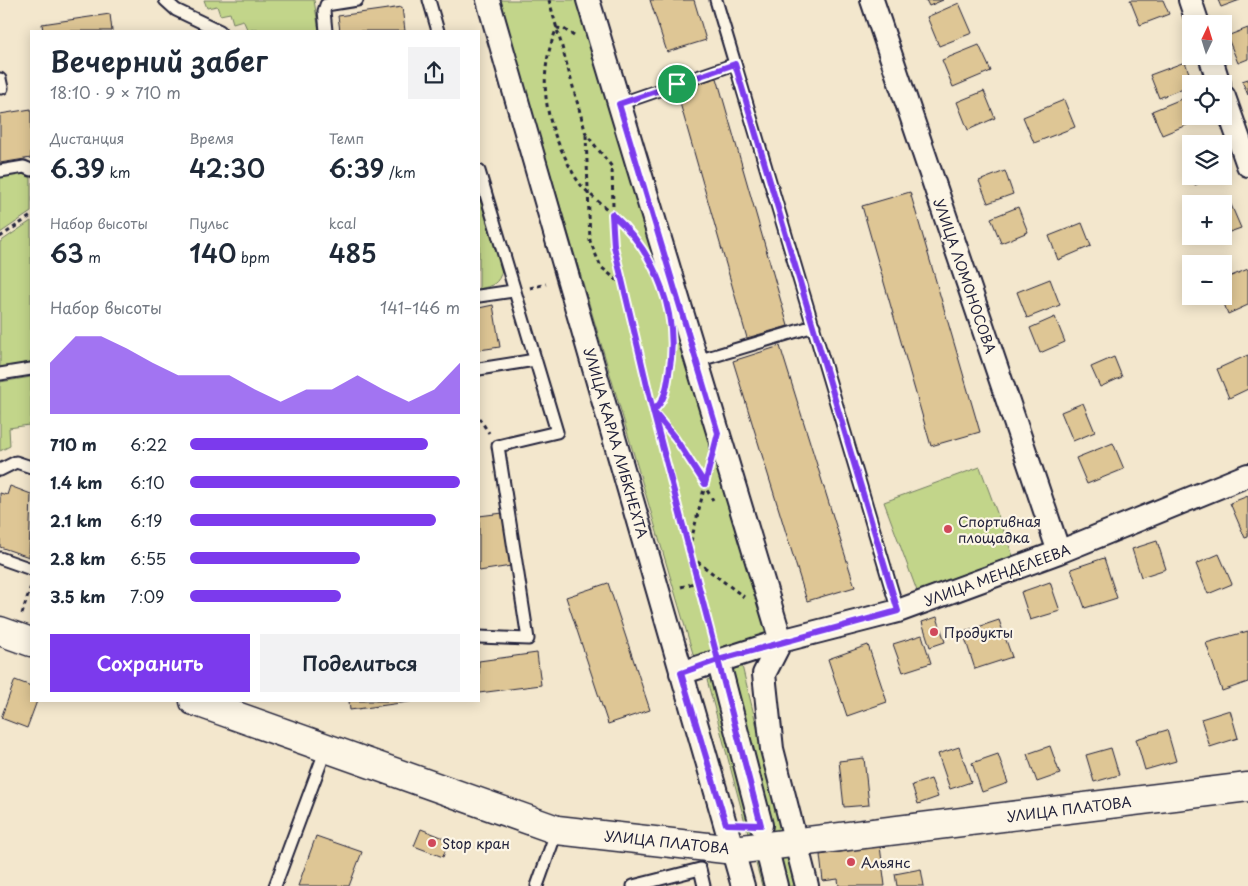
<!DOCTYPE html>
<html lang="ru">
<meta charset="utf-8">
<style>
body{margin:0;font-family:"Playpen Sans",sans-serif;background:#f2f2f3;color:#1f2937;height:100vh;display:flex;flex-direction:column;font-size:19px;white-space:nowrap}
*{box-sizing:border-box;margin:0}
p{font-size:16px;color:#747a83}
.icon{flex:none;width:28px;height:28px;fill:none;stroke:currentColor;stroke-width:2;stroke-linecap:round;stroke-linejoin:round}
.map{position:relative;flex:1;overflow:hidden}
.details{position:absolute;left:30px;top:30px;width:450px;height:672px;display:flex;flex-direction:column;background:#fff;border-radius:0px;box-shadow:0 2px 12px #0003}
.details>*{flex:none}
.needle{width:32px;rotate:4deg}
.tools{position:absolute;left:1182px;top:15px;display:grid;gap:10px}
.tools a{display:grid;place-items:center;width:50px;height:50px;border-radius:0px;background:#fff;box-shadow:0 2px 12px #0003;font-size:25px}
.pin{position:absolute;display:grid;place-items:center;width:42px;height:42px;color:#fff;margin:-21px;border:2px solid #fff;border-radius:50%;box-shadow:0 1px 5px #0007}
.round{display:grid;place-items:center;flex:none;width:52px;height:52px;border-radius:0px;background:#f2f2f3}
.headline{display:flex;align-items:center;justify-content:space-between;height:85px;padding:0 20px}
h1{font-size:28px;font-weight:600;line-height:38px}
.metrics{display:grid;grid-template-columns:repeat(3,1fr);gap:8px;height:85px;padding:5px 20px}
.metrics div{display:grid;align-content:center}
.metrics b{font-size:25px;font-weight:600}
.metrics small{font-size:14px;font-weight:400}
.metrics p{font-size:14px}
.chart{height:140px;padding:10px 20px}
.chart p{display:flex;justify-content:space-between}
.chart svg{width:100%;height:90px;margin-top:5px;fill:#7c3aed;opacity:.7}
.button{display:flex;gap:10px;margin-top:auto;padding:10px 20px}
.button a{flex:1;height:58px;border-radius:0px;background:#7c3aed;color:#fff;font-size:20px;font-weight:600;line-height:58px;text-align:center}
.button a+a{background:#f2f2f3;color:#1f2937}
ul{padding:0 20px;list-style:none;font-size:16px}
li{display:grid;grid-template-columns:80px 60px 1fr;align-items:center;height:38px}
li i{height:12px;border-radius:6px;background:#7c3aed}
.map>svg:first-child{display:block}
.green{fill:#c2d58a;stroke:#727c62}
.building{fill:#dec695;stroke:#22223b}
.lines{fill:none;stroke-linecap:round;stroke-linejoin:round}
.lane-casing{stroke:#22223b;stroke-width:15}
.street-casing{stroke:#22223b;stroke-width:26}
.secondary-casing{stroke:#22223b;stroke-width:31}
.path{stroke:#22223b;stroke-width:3;stroke-dasharray:4 4;stroke-linecap:butt}
.lane{stroke:#fcf5e5;stroke-width:11}
.street{stroke:#fcf5e5;stroke-width:22}
.secondary{stroke:#fcf5e5;stroke-width:28}
.route-casing{stroke:#fff;stroke-width:10}
.route{stroke:#7c3aed;stroke-width:6}
.poi-dot{fill:#d1495b;stroke:#fcf5e5;stroke-width:2}
.labels{text-anchor:middle;dominant-baseline:central;stroke-width:4.5;stroke-linejoin:round;paint-order:stroke}
.street-label{font-size:14px;fill:#22223b;stroke:#fcf5e5}
.poi-label{font-size:14px;fill:#22223b;stroke:#fcf5e5;text-anchor:start}
</style>
<div class="map">
<svg width="1248" height="886" viewBox="0 0 1248 886">
<rect width="100%" height="100%" fill="#f3e7cd"/>
<filter id="ink" filterUnits="userSpaceOnUse"><feTurbulence type="fractalNoise" baseFrequency=".02" numOctaves="2"/><feDisplacementMap in="SourceGraphic" scale="10" xChannelSelector="R" yChannelSelector="G"/><feConvolveMatrix kernelMatrix="1 2 1 2 8 2 1 2 1" color-interpolation-filters="sRGB"/></filter>
<g filter="url(#ink)">
<path class="green" d="M204 0H314L319 31H258L257 28 248 31 243 20 233 23 230 13 220 15 217 6 207 8Z
M499 0H582L772 637 694 657Z
M23 173 31 176V212L0 233V176Z
M479 196 502 270C499 284 492 286 479 289Z
M31 221V363L0 368V242Z
M31 377V447L29 425 9 428 10 446 0 451V382Z
M980 467 1013 556 917 591 884 502Z
M742 666 796 886H762L707 680Z"/>
<path class="building" d="M650 0H694L706 40 667 52Z
M926 0H943L929 6Z
M1130 0H1163L1169 14 1140 25Z
M1218 0H1240L1221 7Z
M959 3 972 33 939 46 927 17Z
M402 7 405 31H340L338 16Z
M110 14 112 31H43L42 24Z
M1248 28V59L1238 63 1227 36Z
M979 45 991 71 953 87 942 60Z
M1185 62 1193 84 1159 98 1150 75Z
M717 78 788 326 747 338 676 89Z
M1248 79V95L1242 81Z
M984 91 995 118 968 130 957 102Z
M1191 95V116L1204 118 1162 135 1152 111Z
M1064 100 1075 127 1034 143 1023 117Z
M31 109V158L0 163V114Z
M1191 151V176L1182 154Z
M1005 171 1013 194 988 203 979 181Z
M1191 176H1216L1195 185Z
M910 192 980 432 931 446 862 206Z
M1229 200 1241 228 1224 234V204H1220Z
M1018 207 1028 232 1001 243 991 218Z
M1082 223 1091 246 1058 260 1049 236Z
M1248 269V305L1228 314 1221 296H1224V279Z
M1050 279 1060 305 1027 318 1017 292Z
M493 305 500 347 479 350V308Z
M1055 317 1065 342 1040 353 1030 328Z
M780 346 855 587 807 601 733 361Z
M1248 355V389L1229 398 1217 369Z
M1114 357 1122 377 1100 387 1091 367Z
M1083 403 1095 432 1073 441 1061 412Z
M1113 443 1124 469 1087 484 1076 458Z
M10 486 31 494 29 557 0 547V493L7 495Z
M1248 496V537L1245 538 1230 503Z
M503 513 511 566 479 571V516Z
M1157 541 1166 569 1141 577 1132 549Z
M1219 554 1232 584 1208 594 1196 564Z
M1104 558 1117 598 1085 608 1071 569Z
M1050 582 1060 611 1030 620 1021 592Z
M608 583 650 710 608 724 566 597Z
M937 617 945 642 930 647 922 622Z
M999 620 1012 657 975 669 963 632Z
M1248 631V682L1222 691 1206 643Z
M922 635 931 663 903 672 893 644Z
M868 645 887 702 847 716 828 659Z
M537 653 541 685 479 693V661Z
M15 680 31 686V701H37L27 728 1 718Z
M349 701H415L350 710Z
M1230 710 1238 738 1210 747 1201 719Z
M1167 730 1176 761 1145 770 1136 739Z
M1050 746 1060 774 1037 782 1027 754Z
M959 747 971 782 950 789 938 754Z
M1111 748 1119 775 1094 782 1086 755Z
M998 754 1008 783 982 792 972 763Z
M864 758 869 805 844 807 839 761Z
M931 779 938 797 918 804 912 785Z
M421 829 449 840 443 857 414 846Z
M316 836 362 852 349 886H298Z
M880 846 885 886H839L838 879 823 881 820 855Z
M921 869 924 886H897L895 874Z"/>
<g class="lines">
<g class="lane-casing">
<path id="lane" d="M165 0 176 10 220 31
M429 0 438 31
M716 0 898 611
M326 31 324 11 326 5 357 0
M0 79 2 88H0
M619 104 735 64
M0 171 24 167 31 170
M479 171 557 432 498 446 528 639 479 637
M479 296 513 291
M697 361 814 326
M479 369 535 360
M0 374 31 369
M0 470 16 462 31 467
M0 558 31 569
M275 886 326 749
M537 886 557 830
M633 886 700 869 704 886"/>
</g>
<g class="street-casing">
<path id="street" d="M488 0 743 886
M588 0 781 641 764 674 772 749 807 886
M872 0 1059 552
M1190 0 1198 24
M1210 56 1219 84
M1224 97 1248 165
M718 660 761 825
M681 673 781 641 898 611 1059 552 1248 475
M766 846 776 886"/>
</g>
<g class="secondary-casing">
<path id="secondary" d="M0 631 31 642
M194 701 557 830 734 850 1248 787"/>
</g>
<path class="path" d="M549 0 586 134 612 167 614 246 655 420 712 640
M574 36 564 29 557 28C538 71 543 116 565 157 569 166 574 176 580 184 597 203 619 216 634 237
M586 135 590 241 601 267 624 286
M0 237 31 216
M530 288 546 284
M672 360 662 401 653 411 675 438 713 500
M479 418 489 433
M689 549 707 477
M691 557 744 597
M681 587 697 582
M22 614 31 586"/>
<use href="#lane" class="lane"/>
<use href="#street" class="street"/>
<use href="#secondary" class="secondary"/>
</g>
</g>
<g class="lines" filter="url(#ink)">
<g class="route-casing">
<path id="route" d="M677 84 619 104 718 433 705 484 675 438 653 411 614 246 612 214C656 253 680 314 669 373 667 387 665 401 653 411L718 660 681 673 726 824 761 825 718 660 898 611 735 64 677 84"/>
</g>
<use href="#route" class="route"/>
</g>
<g class="poi-dot">
<circle cx="948" cy="529" r="5"/>
<circle cx="934" cy="632" r="5"/>
<circle cx="432" cy="843" r="5"/>
<circle cx="851" cy="862" r="5"/>
</g>
<g class="labels">
<g class="street-label">
<text transform="translate(965 276) rotate(71)">УЛИЦА ЛОМОНОСОВА</text>
<text transform="translate(616 443) rotate(74)">УЛИЦА КАРЛА ЛИБКНЕХТА</text>
<text transform="translate(997 575) rotate(-20)">УЛИЦА МЕНДЕЛЕЕВА</text>
<text transform="translate(1069 809) rotate(-7)">УЛИЦА ПЛАТОВА</text>
<text transform="translate(667 842) rotate(6)">УЛИЦА ПЛАТОВА</text>
</g>
<g class="poi-label">
<text x="958" y="521">Спортивная<tspan x="958" dy="16">площадка</tspan></text>
<text x="944" y="632">Продукты</text>
<text x="442" y="843">Stop кран</text>
<text x="861" y="862">Альянс</text>
</g>
</g>
</svg>
<div class="tools">
<a><svg class="needle" viewBox="-14 -14 28 28"><path d="M0-13l5 13h-10z" fill="#e53935"/><path d="M0 13l5-13h-10z" fill="#747a83"/></svg></a>
<a><svg class="icon" aria-label="locate" viewBox="0 0 24 24"><circle cx="12" cy="12" r="6"/><path d="M12 2v4M12 18v4M2 12h4M18 12h4"/></svg></a>
<a><svg class="icon" aria-label="layers" viewBox="0 0 24 24"><path d="M12 4l9 5-9 5-9-5zM3 14l9 5 9-5"/></svg></a>
<a>+</a>
<a>−</a>
</div>
<div class="pin" style="left:677px;top:84px;background:#1e9e55"><svg class="icon" aria-label="arrive" viewBox="0 0 24 24"><path d="M6 21V4h12l-3 4 3 4H6"/></svg></div>
<section class="details">
<div class="headline"><div><h1>Вечерний забег</h1><p>18:10 · 9 × 710 m</p></div><a class="round"><svg class="icon" aria-label="share" viewBox="0 0 24 24"><path d="M12 15V3M7 8l5-5 5 5M5 13v7h14v-7"/></svg></a></div>
<div class="metrics">
<div><p>Дистанция</p><b>6.39<small> km</small></b></div>
<div><p>Время</p><b>42:30</b></div>
<div><p>Темп</p><b>6:39<small> /km</small></b></div>
</div>
<div class="metrics">
<div><p>Набор высоты</p><b>63<small> m</small></b></div>
<div><p>Пульс</p><b>140<small> bpm</small></b></div>
<div><p>kcal</p><b>485</b></div>
</div>
<div class="chart"><p><span>Набор высоты</span>141–146 m</p>
<svg viewBox="0 0 160 44" preserveAspectRatio="none"><path d="M0 44V19L10 6L20 6L30 12L40 19L50 25L60 25L70 25L80 32L90 38L100 32L110 32L120 25L130 32L140 38L150 32L160 19V44z"/></svg>
</div>
<ul>
<li><b>710 m</b>6:22<i style="width:88%"></i></li>
<li><b>1.4 km</b>6:10<i style="width:100%"></i></li>
<li><b>2.1 km</b>6:19<i style="width:91%"></i></li>
<li><b>2.8 km</b>6:55<i style="width:63%"></i></li>
<li><b>3.5 km</b>7:09<i style="width:56%"></i></li>
</ul>
<div class="button"><a>Сохранить</a><a>Поделиться</a></div>
</section>
</div>
